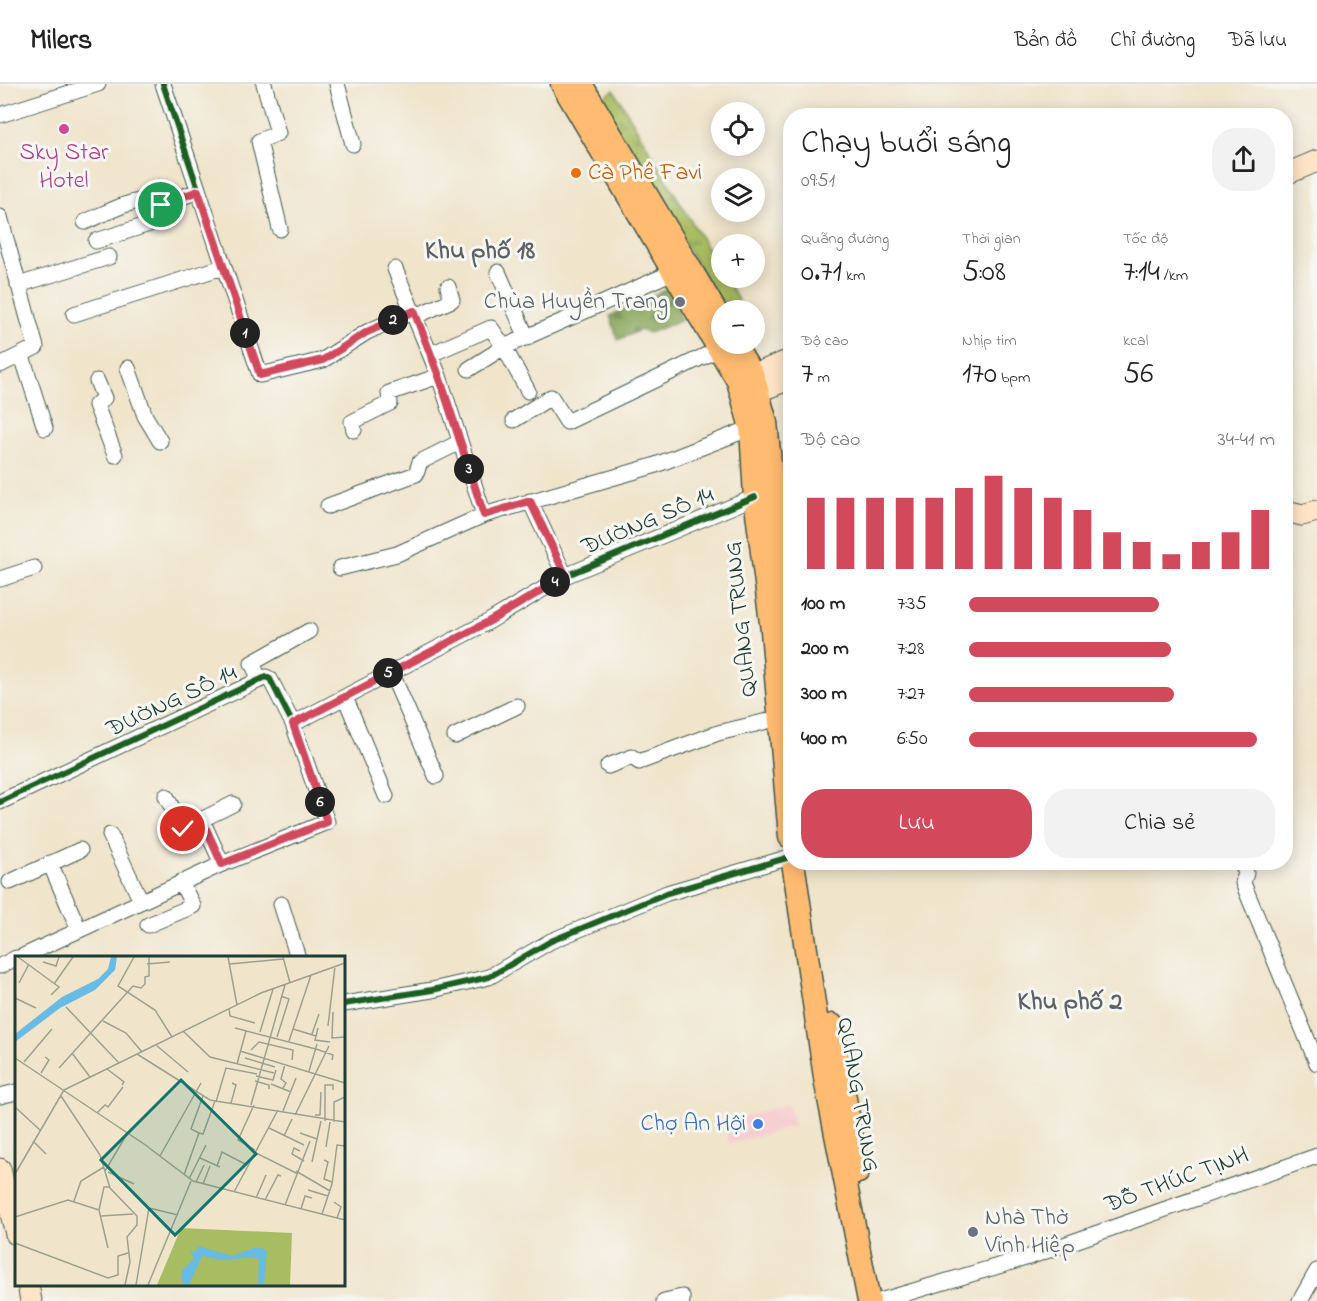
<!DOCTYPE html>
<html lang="vi">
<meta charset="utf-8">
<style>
body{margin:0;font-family:"Indie Flower",sans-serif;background:#f2f2f2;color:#222;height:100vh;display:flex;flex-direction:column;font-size:22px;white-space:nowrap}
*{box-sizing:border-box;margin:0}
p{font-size:20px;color:#767676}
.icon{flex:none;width:33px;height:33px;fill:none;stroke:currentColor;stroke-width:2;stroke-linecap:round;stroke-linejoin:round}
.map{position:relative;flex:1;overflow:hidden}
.drawer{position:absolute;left:783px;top:24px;width:510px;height:762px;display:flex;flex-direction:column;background:#fff;border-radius:24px;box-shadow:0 3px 15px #0003}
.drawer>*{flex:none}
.tools{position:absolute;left:711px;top:18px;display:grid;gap:12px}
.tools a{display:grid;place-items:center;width:54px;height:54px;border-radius:50%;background:#fff;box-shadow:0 3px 15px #0003;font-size:30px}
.pin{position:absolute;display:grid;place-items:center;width:51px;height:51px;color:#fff;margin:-26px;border:3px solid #fff;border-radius:50%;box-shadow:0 2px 6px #0007}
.km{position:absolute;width:30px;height:30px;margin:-15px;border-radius:50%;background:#222;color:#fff;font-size:16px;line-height:30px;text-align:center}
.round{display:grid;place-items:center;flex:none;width:63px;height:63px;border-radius:24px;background:#f2f2f2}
.head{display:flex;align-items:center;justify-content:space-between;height:102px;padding:0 18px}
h1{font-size:33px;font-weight:600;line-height:45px}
.figures{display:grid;grid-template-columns:repeat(3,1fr);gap:9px;height:102px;padding:6px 18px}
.figures div{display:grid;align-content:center}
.figures b{font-size:30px;font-weight:600}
.figures small{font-size:16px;font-weight:400}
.figures p{font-size:16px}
.chart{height:168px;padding:12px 18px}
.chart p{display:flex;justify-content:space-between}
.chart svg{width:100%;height:108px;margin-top:6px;stroke:#d1495b;stroke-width:6}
.action{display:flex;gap:12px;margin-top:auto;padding:12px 18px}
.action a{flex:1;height:69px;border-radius:24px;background:#d1495b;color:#fff;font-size:24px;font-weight:600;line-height:69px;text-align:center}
.action a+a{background:#f2f2f2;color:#222}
ul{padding:0 18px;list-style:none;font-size:20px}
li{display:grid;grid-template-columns:96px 72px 1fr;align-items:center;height:45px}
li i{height:15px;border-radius:8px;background:#d1495b}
header{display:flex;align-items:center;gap:36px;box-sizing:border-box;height:84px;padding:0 30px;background:#fff;border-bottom:2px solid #e0e0e0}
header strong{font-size:28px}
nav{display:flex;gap:33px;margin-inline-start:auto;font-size:21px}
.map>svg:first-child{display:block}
.built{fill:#f7cfd2}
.grass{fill:url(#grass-tufts);stroke:#647c4a;stroke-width:1.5}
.forest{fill:url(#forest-firs);stroke:#527046;stroke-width:1.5}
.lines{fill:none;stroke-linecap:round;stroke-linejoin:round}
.street-casing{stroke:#3e564b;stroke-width:17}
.secondary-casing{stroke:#3e564b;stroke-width:23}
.primary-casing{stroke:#3e564b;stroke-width:25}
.street{stroke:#fff;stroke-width:15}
.secondary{stroke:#ffe4c6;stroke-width:21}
.primary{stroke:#ffbb71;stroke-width:22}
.cycleway-casing{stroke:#f6f6f2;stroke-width:10}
.cycleway{stroke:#1b5e20;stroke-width:6}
.route-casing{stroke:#fff;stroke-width:12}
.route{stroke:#d1495b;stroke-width:8}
.hotel-dot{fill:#d1479c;stroke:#f6f6f2;stroke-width:2}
.food-dot{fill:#e8710a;stroke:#f6f6f2;stroke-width:2}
.worship-dot{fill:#6b7280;stroke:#f6f6f2;stroke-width:2}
.shop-dot{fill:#3f7fe0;stroke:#f6f6f2;stroke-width:2}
.labels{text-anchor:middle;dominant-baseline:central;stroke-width:6;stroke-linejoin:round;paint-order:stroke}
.hotel-label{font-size:24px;fill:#b23c85;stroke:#f6f6f2}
.food-label{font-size:24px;fill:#c56008;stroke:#f6f6f2;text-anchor:start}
.worship-label{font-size:24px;fill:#5b616d;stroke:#f6f6f2;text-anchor:end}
.street-label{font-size:24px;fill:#1f3d34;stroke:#f6f6f2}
.shop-label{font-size:24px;fill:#366cbe;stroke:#f6f6f2;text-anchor:end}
.neighbourhood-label{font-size:26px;font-weight:bold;fill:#5d6165;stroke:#f6f6f2}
.inset-road{fill:none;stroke:#9ca18f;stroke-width:1.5}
.view{fill:#0f766e;fill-opacity:0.15;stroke:#0f766e;stroke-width:3}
.inset-edge{fill:none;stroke:#1f3d34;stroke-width:3}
</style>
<header>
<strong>Milers</strong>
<nav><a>Bản đồ</a><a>Chỉ đường</a><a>Đã lưu</a></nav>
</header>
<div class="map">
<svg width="1317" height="1217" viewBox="0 0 1317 1217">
<defs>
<pattern id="grass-tufts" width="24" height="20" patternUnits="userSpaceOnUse" patternTransform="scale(1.5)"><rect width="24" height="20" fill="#a8bc61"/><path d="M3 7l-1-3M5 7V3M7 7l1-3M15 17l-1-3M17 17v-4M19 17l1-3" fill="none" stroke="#889a51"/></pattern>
<pattern id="forest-firs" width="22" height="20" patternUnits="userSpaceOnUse" patternTransform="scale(1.5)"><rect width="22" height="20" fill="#86a457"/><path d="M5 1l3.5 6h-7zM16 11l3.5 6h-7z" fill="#6d8749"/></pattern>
</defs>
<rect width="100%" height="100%" fill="#f6f6f2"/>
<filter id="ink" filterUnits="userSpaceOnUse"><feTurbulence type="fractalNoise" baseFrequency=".0167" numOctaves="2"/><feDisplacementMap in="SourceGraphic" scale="12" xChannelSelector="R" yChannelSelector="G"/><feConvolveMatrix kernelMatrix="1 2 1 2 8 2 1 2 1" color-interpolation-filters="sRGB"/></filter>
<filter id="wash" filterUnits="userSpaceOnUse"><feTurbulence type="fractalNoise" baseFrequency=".008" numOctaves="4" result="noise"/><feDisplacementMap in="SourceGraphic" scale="24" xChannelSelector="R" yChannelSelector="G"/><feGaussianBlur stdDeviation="1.35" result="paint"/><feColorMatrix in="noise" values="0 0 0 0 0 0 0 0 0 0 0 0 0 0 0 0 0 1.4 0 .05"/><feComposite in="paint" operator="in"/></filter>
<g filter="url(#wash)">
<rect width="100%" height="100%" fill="#f0e4cb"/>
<path class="built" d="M788 1020 794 1042 729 1060 723 1038Z"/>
<path class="grass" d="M614 6 721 188 722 194H725L744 226H724L599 16Z"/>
<path class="forest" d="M669 204 682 236 649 249 640 246 618 256 610 232Z"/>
</g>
<g filter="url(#ink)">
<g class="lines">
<g class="street-casing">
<path id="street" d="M163 0 260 291 323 276 367 248 414 227
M264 0 278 49 259 57 280 145
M337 0 353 60
M0 31 98 0
M0 133 36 263 0 281
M85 138C105 130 142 107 161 121L198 107
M96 157 162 136 161 121
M395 185 439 292 484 431
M498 188 527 254
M18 201 109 173
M74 230 223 183
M416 232 452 216 448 203
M431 270 491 244 504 263 528 307
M22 272 45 344
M128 284 145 332 160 357
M469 285 504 263 673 188
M97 297 104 314 96 321 115 371
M514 336 551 313 567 338 719 265
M354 346 352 338 390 319 389 309 439 292
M530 417 565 492
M328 422 416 390 420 378 460 358
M340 484 397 470 484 431 653 382 751 344
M0 495 34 484
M391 588 436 692
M260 596 252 579 309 547
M345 613 386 712
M455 652 517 622
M608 682 632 673 639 678 718 649 780 634
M166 712 183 745 233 720
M0 718 266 593 270 595 293 640 488 538 565 492 755 413
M202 736 222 780
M110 751 141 817
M1241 778 1246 789 1243 799 1317 979
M50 779 79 846
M10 798 80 766
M281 820 298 874
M148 841 193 822 181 798
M19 874 222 780 327 738 293 640
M0 882 16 874
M344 920 432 906 489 893 551 857 667 809 790 773
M0 1012 16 1008
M664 1217 682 1213V1217
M880 1217 1032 1172 1317 1072
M1300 1217 1317 1187"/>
</g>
<g class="secondary-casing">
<path id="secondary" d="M1286 90 1317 77
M738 297 790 276
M743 313 790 295
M1286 427 1302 431 1317 427
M0 1085 16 1150
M28 1200 31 1217"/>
</g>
<g class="primary-casing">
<path id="primary" d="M562 0 738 297 751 344 755 413 772 547 790 753
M581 0 722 238
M734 260 753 292 766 338 789 568
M793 778 826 1000 869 1217
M832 941 858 1088"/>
</g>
<use href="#street" class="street"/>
<use href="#secondary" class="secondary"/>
<use href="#primary" class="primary"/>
<g class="cycleway-casing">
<path id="cycleway" d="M163 0 260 291 323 276 367 248 414 227
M0 718 266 593 270 595 293 640 488 538 565 492 755 413
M344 920 432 906 489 893 551 857 667 809 790 773"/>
</g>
<use href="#cycleway" class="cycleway"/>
</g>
</g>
<g class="lines" filter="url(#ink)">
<g class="route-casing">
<path id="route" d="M161 121 198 107 260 291 323 276 367 248 414 227 439 292 484 431 530 417 566 492 488 538 293 640 327 738 222 780 202 736 183 745"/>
</g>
<use href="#route" class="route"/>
</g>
<circle class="hotel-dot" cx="64" cy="45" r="6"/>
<circle class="food-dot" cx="576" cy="89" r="6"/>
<g class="worship-dot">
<circle cx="680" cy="218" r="6"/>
<circle cx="973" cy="1148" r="6"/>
</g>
<circle class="shop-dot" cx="758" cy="1040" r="6"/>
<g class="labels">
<g class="hotel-label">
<text x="64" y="69">Sky Star<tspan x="64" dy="28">Hotel</tspan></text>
</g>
<g class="food-label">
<text x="588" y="89">Cà Phê Favi</text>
</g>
<g class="worship-label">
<text x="668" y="218">Chùa Huyền Trang</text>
<text x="985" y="1134" text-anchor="start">Nhà Thờ<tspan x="985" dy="28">Vĩnh Hiệp</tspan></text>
</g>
<g class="street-label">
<text transform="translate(648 438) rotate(-23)">ĐƯỜNG SỐ 14</text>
<text transform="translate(742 535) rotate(-96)">QUANG TRUNG</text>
<text transform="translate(172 618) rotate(-25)">ĐƯỜNG SỐ 14</text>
<text transform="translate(857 1011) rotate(80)">QUANG TRUNG</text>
<text transform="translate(1177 1097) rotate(-20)">ĐỖ THÚC TỊNH</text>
</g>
<g class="shop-label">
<text x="746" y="1040">Chợ An Hội</text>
</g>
<g class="neighbourhood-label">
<text x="480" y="168">Khu phố 18</text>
<text x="1070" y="919">Khu phố 2</text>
</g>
</g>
<g transform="translate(15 872)">
<rect width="330" height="330" fill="#f0e4cb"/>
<path d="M166 272 277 277 275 329H142Z" fill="#a8bc61"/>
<path d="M96 1H102L100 14 80 34 45 52 0 86V78L47 41 83 23 93 13ZM183 290 217 300 241 291 252 294 249 329H243L244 304 240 301 208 304 187 300 174 329H168L166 316 179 302 175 295 181 296Z" fill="#68bbe4"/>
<path class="inset-road" d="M3 1 44 31 36 39M119 1 103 30 140 54 157 81M213 1 222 49M268 1 275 27M28 6 41 10 44 1M132 8 155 6M215 8 268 3M4 27 14 8M39 28 58 1M0 42 21 52M51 51 104 107M214 53 215 60 240 67M318 56 317 82 330 81M88 65 111 77 127 96M313 70 320 10M220 72 301 93 318 99 317 104M303 72 300 84 315 86M278 73 301 80M168 75 195 101 259 117M245 76 258 33M297 78 304 58M262 81 274 43 266 40M274 85 296 19M141 89 173 116M236 94 244 86 278 94 277 104M225 95 330 127M57 97 75 121M122 98 195 144 330 166M0 102 129 188 178 225 330 264M230 102 260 111M9 106 37 73M222 108 231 75M44 112 118 30 126 32 130 28V21L134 20V1M92 113 109 126 107 129M294 115 302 88M26 117 34 104 30 101M241 120 258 124 261 114M240 125 254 129V133M256 128 276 136M268 132 271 127 266 123 270 108M49 134 246 37 330 7M46 140 85 199 95 232 122 260V269L112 281 115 306 110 329M201 146 211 112 242 118M216 147 221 129 217 127M236 149 270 29M239 149 223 184 240 194M0 151 25 174M268 155 281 122M82 157 90 149 93 151 108 131M280 159 314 90M300 159H305L306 136M310 165V129H318V134M319 166V146L330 141M254 172 289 189M184 177 176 173 188 140M285 177 302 183M269 180 277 163M18 185 31 198M311 191 315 166M285 195 279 192 277 198 289 205M239 196 283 218M145 200 186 127M185 202 205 211M309 204 313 206 309 223 317 226M297 206 306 165M202 210 207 196 232 209M90 215 112 178M281 215 315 235M93 216 119 228M0 218 49 134M169 219 184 177 188 178 200 145M174 223 191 189M181 226 189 209M188 228 195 210M293 234 313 240M219 236 263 154M241 242 251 219M250 244 263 219 266 220M59 245 66 225 89 211M319 246 326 251 322 262M270 249 295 185M286 253 290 240 297 242M307 258 317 228 322 189 330 190M86 260 118 258M0 261 53 244 84 254M0 287 93 322 103 319V300L113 297M93 292 84 254 89 231H95M121 329 134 252 163 259M133 329 176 225"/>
<path class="view" d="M166 124 241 198 160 279 86 204Z"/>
<rect width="330" height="330" class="inset-edge"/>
</g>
</svg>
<div class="tools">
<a><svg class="icon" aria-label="locate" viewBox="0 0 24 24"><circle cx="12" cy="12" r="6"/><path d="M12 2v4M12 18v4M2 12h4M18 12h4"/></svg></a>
<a><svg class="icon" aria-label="layers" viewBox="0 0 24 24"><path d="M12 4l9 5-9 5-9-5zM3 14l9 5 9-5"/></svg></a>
<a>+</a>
<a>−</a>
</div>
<div class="pin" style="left:161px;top:121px;background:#1e9e55"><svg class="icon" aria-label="arrive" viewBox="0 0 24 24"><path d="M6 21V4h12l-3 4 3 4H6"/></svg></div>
<div class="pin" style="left:183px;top:745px;background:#d93025"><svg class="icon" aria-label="check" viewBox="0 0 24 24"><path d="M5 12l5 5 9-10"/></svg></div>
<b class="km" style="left:245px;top:249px">1</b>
<b class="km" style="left:393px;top:236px">2</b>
<b class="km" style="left:469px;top:385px">3</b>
<b class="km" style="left:555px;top:498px">4</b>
<b class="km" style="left:388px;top:589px">5</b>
<b class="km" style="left:320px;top:718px">6</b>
<section class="drawer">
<div class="head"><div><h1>Chạy buổi sáng</h1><p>09:51</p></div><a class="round"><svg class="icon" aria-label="share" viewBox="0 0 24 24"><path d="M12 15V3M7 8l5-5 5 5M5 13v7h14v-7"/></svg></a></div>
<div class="figures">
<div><p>Quãng đường</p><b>0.71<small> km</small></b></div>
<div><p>Thời gian</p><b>5:08</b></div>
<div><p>Tốc độ</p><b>7:14<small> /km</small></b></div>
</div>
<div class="figures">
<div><p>Độ cao</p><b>7<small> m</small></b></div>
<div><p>Nhịp tim</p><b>170<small> bpm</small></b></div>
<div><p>kcal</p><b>56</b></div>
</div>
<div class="chart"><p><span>Độ cao</span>34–41 m</p>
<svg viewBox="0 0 160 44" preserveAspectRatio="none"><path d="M5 44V15M15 44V15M25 44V15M35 44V15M45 44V15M55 44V11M65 44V6M75 44V11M85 44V15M95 44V20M105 44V29M115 44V33M125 44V38M135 44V33M145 44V29M155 44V20"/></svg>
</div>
<ul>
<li><b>100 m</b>7:35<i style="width:62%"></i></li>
<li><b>200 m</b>7:28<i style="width:66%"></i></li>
<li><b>300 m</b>7:27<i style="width:67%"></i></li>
<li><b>400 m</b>6:50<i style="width:94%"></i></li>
</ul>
<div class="action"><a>Lưu</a><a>Chia sẻ</a></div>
</section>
</div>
